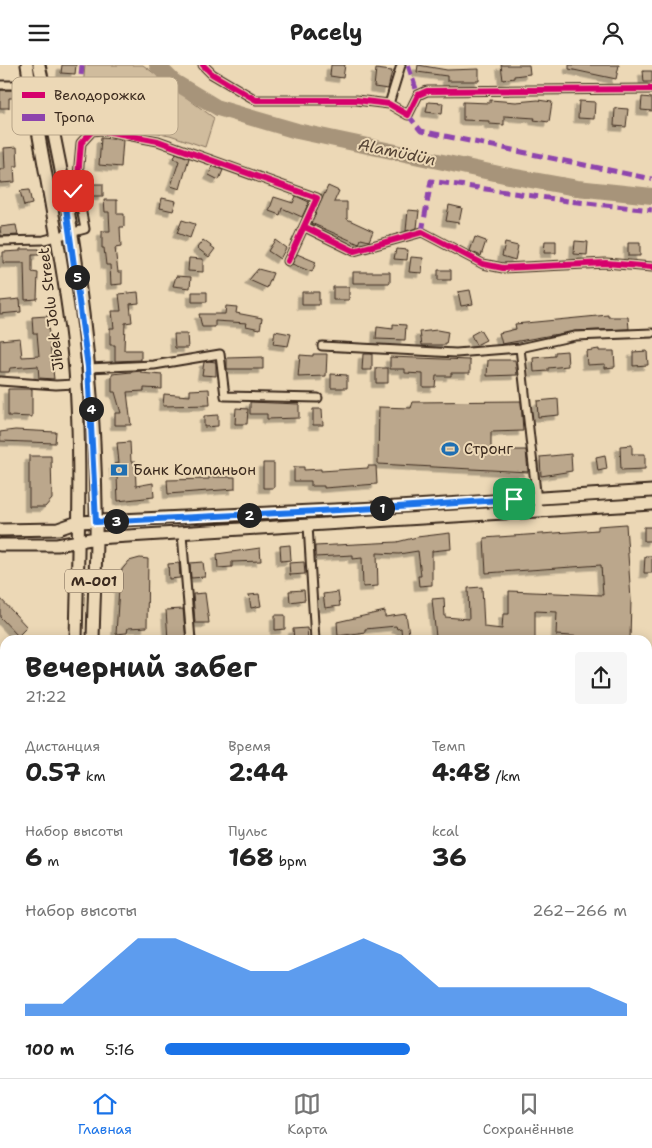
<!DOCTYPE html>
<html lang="ru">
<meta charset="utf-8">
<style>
body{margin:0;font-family:"Shantell Sans",sans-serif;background:#f6f6f6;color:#222;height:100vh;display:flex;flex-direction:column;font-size:19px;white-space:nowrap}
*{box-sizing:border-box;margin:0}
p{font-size:16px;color:#767676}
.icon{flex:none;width:28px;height:28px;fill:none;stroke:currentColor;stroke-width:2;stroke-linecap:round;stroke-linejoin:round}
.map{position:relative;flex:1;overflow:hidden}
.drawer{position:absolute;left:0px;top:570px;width:652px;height:444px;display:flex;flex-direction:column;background:#fff;border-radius:15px 15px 0 0;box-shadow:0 2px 12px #0003}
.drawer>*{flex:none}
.pin{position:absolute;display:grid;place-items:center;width:42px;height:42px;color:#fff;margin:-21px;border-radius:10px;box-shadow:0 2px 8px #0006}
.km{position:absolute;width:25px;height:25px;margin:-12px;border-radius:50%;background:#222;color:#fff;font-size:14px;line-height:25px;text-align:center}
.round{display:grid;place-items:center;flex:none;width:52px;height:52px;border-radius:5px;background:#f6f6f6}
.summary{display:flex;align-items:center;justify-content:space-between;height:85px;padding:0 25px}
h1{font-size:28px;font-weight:700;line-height:38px}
.stats{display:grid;grid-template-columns:repeat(3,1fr);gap:8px;height:85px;padding:5px 25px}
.stats div{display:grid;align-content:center}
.stats b{font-size:25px;font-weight:700}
.stats small{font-size:14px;font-weight:400}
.stats p{font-size:14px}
.chart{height:140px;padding:10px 25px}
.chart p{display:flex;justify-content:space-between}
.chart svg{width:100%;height:90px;margin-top:5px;fill:#1a73e8;opacity:.7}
ul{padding:0 25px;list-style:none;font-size:16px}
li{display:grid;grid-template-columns:80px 60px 1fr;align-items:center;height:38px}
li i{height:12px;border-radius:6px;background:#1a73e8}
header{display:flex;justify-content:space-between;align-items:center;height:65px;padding:0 25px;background:#fff;font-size:22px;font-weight:700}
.menu{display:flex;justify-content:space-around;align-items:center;height:70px;border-top:1px solid #e0e0e0;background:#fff;font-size:14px;color:#767676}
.menu a{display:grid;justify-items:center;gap:2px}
.menu .selected{color:#1a73e8}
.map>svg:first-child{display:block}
.built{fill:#ddc9a9}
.green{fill:#d0bc9d;stroke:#86735e}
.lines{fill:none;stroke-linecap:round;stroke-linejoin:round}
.river{stroke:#a7947a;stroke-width:16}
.building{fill:#bba78c;stroke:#3b2a1e;filter:url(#shadow)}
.minor-casing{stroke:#3b2a1e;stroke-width:11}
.tertiary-casing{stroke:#3b2a1e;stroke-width:12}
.primary-casing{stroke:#3b2a1e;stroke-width:15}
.minor{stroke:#ecd8b6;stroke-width:7}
.tertiary{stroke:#ecd8b6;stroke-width:9}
.primary{stroke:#ecd8b6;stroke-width:11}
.quiet{stroke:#8e44ad;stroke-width:5;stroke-dasharray:10 5;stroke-linecap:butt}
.cycleway-casing{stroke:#ecd8b6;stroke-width:9}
.cycleway{stroke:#d6006c;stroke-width:6}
.route-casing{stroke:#fff;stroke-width:10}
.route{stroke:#1a73e8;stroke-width:6}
.labels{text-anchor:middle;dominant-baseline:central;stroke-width:4;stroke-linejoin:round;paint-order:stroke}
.shield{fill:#ecd8b6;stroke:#705e4c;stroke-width:1}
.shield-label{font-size:14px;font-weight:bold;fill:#3b2a1e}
.street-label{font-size:15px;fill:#3b2a1e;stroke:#ecd8b6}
.poi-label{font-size:15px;fill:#3b2a1e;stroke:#ecd8b6;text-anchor:start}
.water-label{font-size:16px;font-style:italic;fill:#564435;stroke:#ecd8b6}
.key{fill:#ecd8b6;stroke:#b7a488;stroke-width:1}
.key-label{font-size:14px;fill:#3b2a1e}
</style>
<header><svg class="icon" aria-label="menu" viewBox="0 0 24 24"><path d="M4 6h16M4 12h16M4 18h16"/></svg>Pacely<svg class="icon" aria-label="person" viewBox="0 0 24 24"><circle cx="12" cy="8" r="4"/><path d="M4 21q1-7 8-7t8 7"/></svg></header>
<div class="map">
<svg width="652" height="1013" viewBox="0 0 652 1013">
<defs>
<filter id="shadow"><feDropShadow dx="-4.5" dy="4.5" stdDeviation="0" flood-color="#0004"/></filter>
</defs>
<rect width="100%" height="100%" fill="#ecd8b6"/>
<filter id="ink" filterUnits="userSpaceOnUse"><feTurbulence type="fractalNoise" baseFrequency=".02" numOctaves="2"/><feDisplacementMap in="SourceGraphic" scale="10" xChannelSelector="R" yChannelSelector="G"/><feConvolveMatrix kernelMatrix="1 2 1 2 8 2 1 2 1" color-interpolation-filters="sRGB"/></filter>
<g filter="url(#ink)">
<path class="built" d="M0 592 5 593V638L0 688Z"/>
<path class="green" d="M85 0H143L214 53 205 82 170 70 92 56 82 35Z"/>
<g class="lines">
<path class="river" d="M157 0 173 16 218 43 297 66 504 110 577 123 652 131"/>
</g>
<path class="building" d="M62 0H76L75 9 61 8Z
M331 0H345L343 13 330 11Z
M418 0 447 5 479 4V16H447V11L417 7Z
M501 0H529L530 9 514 11V13L503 15Z
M569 0H619L616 14 569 4Z
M376 4 392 6 388 24 374 22Z
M643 6H652V17H644Z
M0 25H14L13 33H9V43H0Z
M642 32 652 33V46L641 45Z
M490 35 516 37 538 35 552 37 549 57 534 55 535 53 504 51V60L489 59V56L463 55V37L490 38Z
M579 36 595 37 594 54 578 53Z
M428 37 443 38 442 49 426 47Z
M615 43 628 44 626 62 614 61Z
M101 73 123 75 121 102 99 100Z
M17 82 18 101H14L15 117 0 118V104H5L4 83Z
M176 88 189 93 180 124 171 121 179 96 174 93Z
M212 101 223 105 219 115 209 110Z
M85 119H103V131H85Z
M328 121 339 126 334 137H347V154L373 166 369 176 361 174 359 179 311 158Z
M29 125 32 139 24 141 20 126Z
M296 131 309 137 302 152 282 143 280 150 269 146 274 132 293 138Z
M162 133 176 136 173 146 160 143Z
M104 135H117V149H124V162H120L121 182 115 183 118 207H122V219L111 220 110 200H106L104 183H102V166H110L109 147H105Z
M449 140 462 143 459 158 446 156Z
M408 145 419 146 417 163 406 166Z
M182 155 195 159 190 173 177 168Z
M16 160 18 170 1 171 0 162Z
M475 172 486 176 481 191 470 186Z
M203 175 215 184 209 192 197 183Z
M275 175 286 183 280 194 268 186Z
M545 176H556V188H544Z
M575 176 588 177 587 190 574 189Z
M505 178 518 181 515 195 502 191Z
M628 178H640V191H628Z
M20 184H39V190H32V207L38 208 37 234 25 235 24 198H3V187L20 186Z
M396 184 408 185 407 195 394 194Z
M297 189 316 197 312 207 292 199Z
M411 192 423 193 422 208 409 207Z
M189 193 203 194V207L188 206Z
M258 204 273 208 267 223 249 215Z
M438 205H451V215H438Z
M353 207H390V218H353Z
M176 211 191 212 190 223 173 221Z
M333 222H349V235H333Z
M470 225 473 239 461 241 458 227Z
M138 227 139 238 130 239 132 257 125 258 124 285H141V295L115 296V280H110V263H114L112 246H121L119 229Z
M192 227H207V237H192Z
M302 227H319V240H302Z
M20 234 21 247 0 249V236Z
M226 241 237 242 236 248 262 253 260 264 246 261 247 258 215 256V262H202L199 249H225Z
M608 250V252H628L629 264 575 266 502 279 499 268 516 264 515 259Z
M47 251 54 314 39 313 38 301 10 303 9 307H0V275L20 273 22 292 39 291 37 268H33L32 252Z
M393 259 406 260 405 275 376 274 377 262 393 264Z
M437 265 448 267 446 280H422L420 267Z
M480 265 486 275 476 280 471 270Z
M275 266 291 269 288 281 273 279Z
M174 269H187L188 283H175Z
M599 284V286H614L615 302 605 303V299L587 300 586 286Z
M567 286 568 301 548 303V306L534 307 533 293 555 291V287Z
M647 286 648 300 633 301V287Z
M313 289H327L326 311 298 312 300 290 313 291Z
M363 289H372V305H362Z
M263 292V304H227V293Z
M390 292 470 295V308H451V311H436L435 322H423V309L405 308V304H390Z
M488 295H515L517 310 487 311Z
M208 296 216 297V311L202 310 204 297Z
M376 303H388V318H376Z
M141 306V308L162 310V324L144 323V326L127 327 131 360H115V348H121L115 327H112V309Z
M331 309 347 310V323H331Z
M8 324H32V352L8 351Z
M209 324 210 340 163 341 164 329 190 331V325Z
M558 334 559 350 538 352 537 336Z
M521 336 523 366 491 367V385H526L528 407 378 399 379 342 411 343 413 337Z
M250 337 299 339V353L267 354V349H250Z
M236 343 248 344 247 359H235Z
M313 344H322L323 360H313Z
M218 350V361L204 362V351Z
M15 365 56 367 55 378 0 376V367Z
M130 377 131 397H135L136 421 153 418 154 432 118 436 117 411H115L114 399 119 398 117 378Z
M632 380V389H645V404L621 405 620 381Z
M571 389 572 406 541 411 540 392Z
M605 390 607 404 598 406 596 392Z
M29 391H51L52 434 45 442H29Z
M263 398H274V423H263Z
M368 401H376L377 419 324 423V421H311V416H294V402H304V405L321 404V406L368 403Z
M209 412H235V424L168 429 167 415 209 414Z
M626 459 631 535 630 575 556 570 557 547 535 546V575H465L436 572 432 534 444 533 445 552 469 554 468 523 482 522 484 562 502 564 503 549H509V526L603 530 601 500 486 508 484 473 598 465V461Z
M644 462H652V476H644Z
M450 468 451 484 432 486V520L419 521 418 511H421L418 486 399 489 377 488 378 521 363 522 362 493 353 494V490L315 492V481L397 477 417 472Z
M290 480 291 495 281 496 280 481Z
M260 483 261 496 232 497V502L218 503 217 489Z
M645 491H652V508H644Z
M140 493 148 494 147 562 128 563 127 568 116 569 120 507 129 496Z
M203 497 205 512 191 513 190 498Z
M304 497 305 509 290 510 289 498Z
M179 498 180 513 169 514 168 499Z
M304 525 305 535 290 537 289 526Z
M338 527 340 541 325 543 323 529Z
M205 528 209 558H195L193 529Z
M259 529 261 541 251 543 249 530Z
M0 533 27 562 18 571 0 552Z
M183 544 186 575H168L166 545Z
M385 546V552L406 549 410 575H402L401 563 397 564 396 561 365 564V567L338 571 337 557Z
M275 550H285V564L275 565Z
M307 563 308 575H294L293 564Z"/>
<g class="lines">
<g class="minor-casing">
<path id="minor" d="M203 0 212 9 256 35H356L389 39 408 50 418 30 427 26 652 24
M0 20H30
M389 39 401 0
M64 128 73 126 77 122 81 78 92 66 101 65 158 76 317 133 288 196
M305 162 354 186 422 167 483 199 503 203 606 198 652 202
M0 176 44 175 85 164 77 122
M322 281 456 288 520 283 575 271 652 268
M520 283 538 445
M88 303 154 300 220 289 225 331 318 333
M0 316 56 320 75 319
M308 460 315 575
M182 469 191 575
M648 694H652
M648 830 649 819H652
M229 1009V1013
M363 1009 377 1013
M588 1009 600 1013
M331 1013V1009"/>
</g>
<g class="tertiary-casing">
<path id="tertiary" d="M648 896 652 897"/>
</g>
<g class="primary-casing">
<path id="primary" d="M27 0C41 91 61 181 72 273 83 373 78 475 76 575
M39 0C72 143 94 292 96 439 97 484 94 530 93 575
M0 465 58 464 78 457 398 442 652 426
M0 480H57L96 473 652 439
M52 1013V1009
M65 1013 66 1009"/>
</g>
<use href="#minor" class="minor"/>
<use href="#tertiary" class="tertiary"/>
<use href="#primary" class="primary"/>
<path class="quiet" d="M82 0 79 35 92 66
M408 0 418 30
M408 50 421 66 652 114
M61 68 79 35
M422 167 431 116 568 136 652 145"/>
<g class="cycleway-casing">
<path id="cycleway" d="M203 0 212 9 256 35H356L389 39 408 50 418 30 427 26 652 24
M64 128 73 126 77 122 81 78 92 66 101 65 158 76 317 133 288 196
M305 162 354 186 422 167 483 199 503 203 606 198 652 202"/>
</g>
<use href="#cycleway" class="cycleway"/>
</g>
</g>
<g class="lines" filter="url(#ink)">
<g class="route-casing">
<path id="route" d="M73 126 64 128 88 302 96 457 398 442 514 434"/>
</g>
<use href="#route" class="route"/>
</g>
<defs>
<g id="stadium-bare" transform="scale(1.35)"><path d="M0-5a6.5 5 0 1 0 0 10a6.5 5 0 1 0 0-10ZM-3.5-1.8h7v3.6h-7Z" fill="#1f6fb2" stroke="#ecd8b6" stroke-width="2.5" paint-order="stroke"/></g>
<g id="bank-bare" transform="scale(1.35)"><path d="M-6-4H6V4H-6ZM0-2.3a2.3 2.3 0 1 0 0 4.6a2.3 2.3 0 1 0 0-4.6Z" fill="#1f6fb2" stroke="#ecd8b6" stroke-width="2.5" paint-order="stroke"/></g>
</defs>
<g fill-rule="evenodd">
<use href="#stadium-bare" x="450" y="384"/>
<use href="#bank-bare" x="119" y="405"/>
</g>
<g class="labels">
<rect class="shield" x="65" y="504.5" width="58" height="23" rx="4"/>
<g class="shield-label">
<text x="94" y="516">М-001</text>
</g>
<g class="street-label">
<text transform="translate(51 244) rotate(-97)">Jibek Jolu Street</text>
</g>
<g class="poi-label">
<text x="464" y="384">Стронг</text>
<text x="133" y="405">Банк Компаньон</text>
</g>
<g class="water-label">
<text transform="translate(397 87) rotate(12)">Alamüdün</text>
</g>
</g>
<rect x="12" y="12" width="166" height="58" rx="8" class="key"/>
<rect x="22" y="27" width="23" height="6" fill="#d6006c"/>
<rect x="22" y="49" width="23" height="7" fill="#8e44ad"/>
<g class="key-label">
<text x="54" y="35">Велодорожка</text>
<text x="54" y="57">Тропа</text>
</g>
</svg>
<div class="pin" style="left:514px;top:434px;background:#1e9e55"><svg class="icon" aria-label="arrive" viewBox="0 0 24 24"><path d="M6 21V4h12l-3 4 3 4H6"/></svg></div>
<div class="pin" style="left:73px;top:126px;background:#d93025"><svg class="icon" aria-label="check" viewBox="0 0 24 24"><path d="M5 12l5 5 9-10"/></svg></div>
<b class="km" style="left:382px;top:443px">1</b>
<b class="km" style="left:249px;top:450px">2</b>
<b class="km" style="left:116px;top:456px">3</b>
<b class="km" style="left:91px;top:344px">4</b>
<b class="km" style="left:77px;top:212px">5</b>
<section class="drawer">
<div class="summary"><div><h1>Вечерний забег</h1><p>21:22</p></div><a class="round"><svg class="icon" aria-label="share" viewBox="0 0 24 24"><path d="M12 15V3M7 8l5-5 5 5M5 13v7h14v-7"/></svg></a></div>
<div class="stats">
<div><p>Дистанция</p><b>0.57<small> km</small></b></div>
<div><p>Время</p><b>2:44</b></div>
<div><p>Темп</p><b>4:48<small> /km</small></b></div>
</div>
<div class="stats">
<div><p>Набор высоты</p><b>6<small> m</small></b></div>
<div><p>Пульс</p><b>168<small> bpm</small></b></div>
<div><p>kcal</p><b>36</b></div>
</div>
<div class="chart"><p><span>Набор высоты</span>262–266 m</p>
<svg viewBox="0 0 160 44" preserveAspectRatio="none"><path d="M0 44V38L10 38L20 22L30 6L40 6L50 14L60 22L70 22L80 14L90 6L100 14L110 30L120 30L130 30L140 30L150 30L160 38V44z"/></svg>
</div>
<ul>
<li><b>100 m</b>5:16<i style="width:53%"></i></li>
</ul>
</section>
</div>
<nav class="menu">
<a class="selected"><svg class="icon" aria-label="home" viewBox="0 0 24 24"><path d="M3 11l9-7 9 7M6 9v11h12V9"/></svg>Главная</a>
<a><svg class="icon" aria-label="map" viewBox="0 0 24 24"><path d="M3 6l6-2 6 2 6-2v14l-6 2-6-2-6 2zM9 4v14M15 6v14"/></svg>Карта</a>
<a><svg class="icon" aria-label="saved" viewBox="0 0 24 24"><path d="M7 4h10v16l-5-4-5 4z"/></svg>Сохранённые</a>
</nav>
